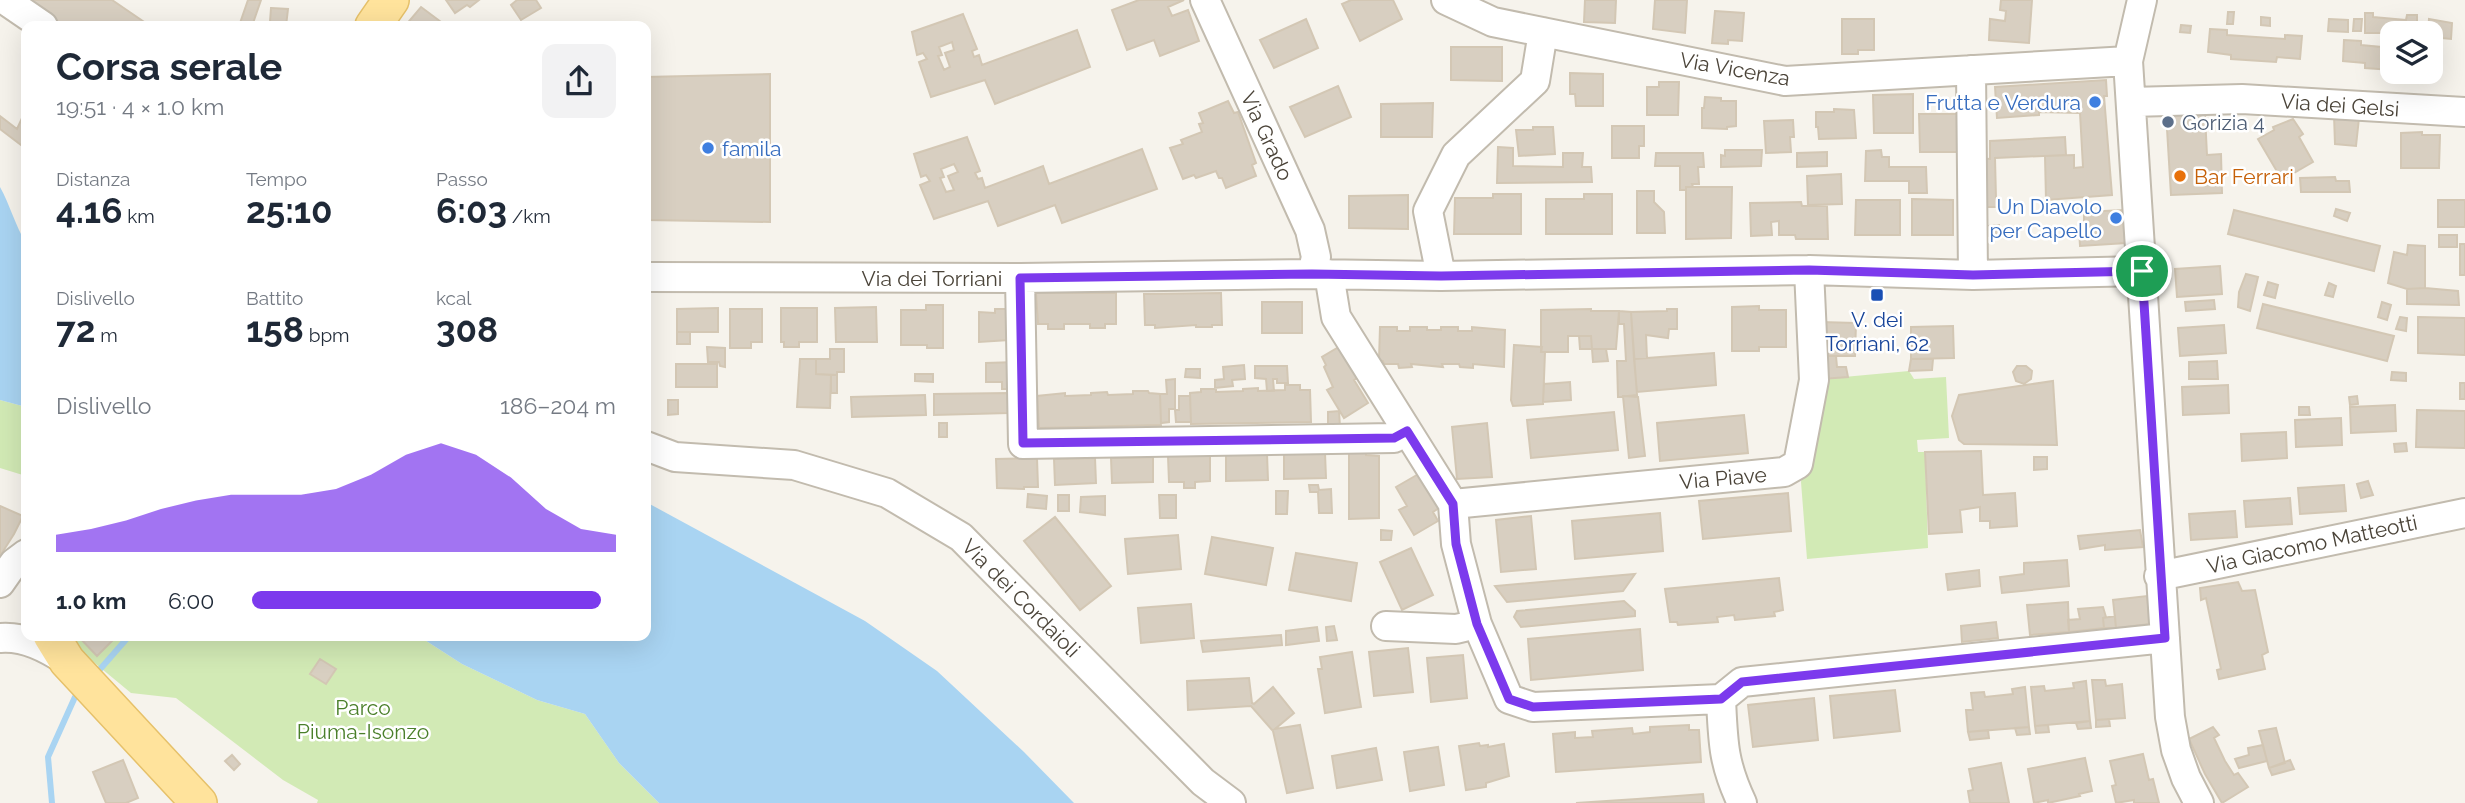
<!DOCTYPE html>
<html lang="it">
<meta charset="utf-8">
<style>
body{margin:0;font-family:Raleway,sans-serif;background:#f2f2f3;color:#1f2937;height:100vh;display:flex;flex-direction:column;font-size:26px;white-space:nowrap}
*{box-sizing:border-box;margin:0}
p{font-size:23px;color:#747a83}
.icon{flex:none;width:38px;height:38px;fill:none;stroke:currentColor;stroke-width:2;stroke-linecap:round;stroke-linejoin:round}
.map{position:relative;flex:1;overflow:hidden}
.panel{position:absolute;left:21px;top:21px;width:630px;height:620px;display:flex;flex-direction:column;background:#fff;border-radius:14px;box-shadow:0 7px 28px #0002}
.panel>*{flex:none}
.controls{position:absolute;left:2380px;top:21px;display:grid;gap:14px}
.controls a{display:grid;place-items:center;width:63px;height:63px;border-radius:14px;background:#fff;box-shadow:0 7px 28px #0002;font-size:35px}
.pin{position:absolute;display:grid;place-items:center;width:60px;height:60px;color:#fff;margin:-30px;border:4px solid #fff;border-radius:50%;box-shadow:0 2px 7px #0007}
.round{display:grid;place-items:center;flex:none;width:74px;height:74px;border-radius:14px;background:#f2f2f3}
.overview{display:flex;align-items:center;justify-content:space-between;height:119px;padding:0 35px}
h1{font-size:38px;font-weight:700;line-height:52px}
.stats{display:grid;grid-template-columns:repeat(3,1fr);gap:10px;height:119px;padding:7px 35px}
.stats div{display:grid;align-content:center}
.stats b{font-size:35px;font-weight:700}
.stats small{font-size:19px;font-weight:400}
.stats p{font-size:19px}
.chart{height:196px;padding:14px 35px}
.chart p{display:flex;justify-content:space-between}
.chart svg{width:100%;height:126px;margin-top:7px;fill:#7c3aed;opacity:.7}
ul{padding:0 35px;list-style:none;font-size:23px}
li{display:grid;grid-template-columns:112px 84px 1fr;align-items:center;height:52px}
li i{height:18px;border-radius:9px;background:#7c3aed}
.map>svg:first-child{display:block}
.green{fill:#d2eab5}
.water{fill:#a9d4f2}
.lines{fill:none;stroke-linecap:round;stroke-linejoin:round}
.stream{stroke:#a9d4f2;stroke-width:6}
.building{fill:#d8cfc1;stroke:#d3c7b4;stroke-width:2;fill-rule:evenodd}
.minor-casing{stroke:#c2bbae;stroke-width:32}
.major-casing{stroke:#e6c16a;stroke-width:38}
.minor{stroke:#fff;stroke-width:28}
.major{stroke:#ffe39c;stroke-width:35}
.route-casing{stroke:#fff;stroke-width:14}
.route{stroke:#7c3aed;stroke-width:9}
.shop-dot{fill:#3f7fe0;stroke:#fff;stroke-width:2.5}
.service-dot{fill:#5c6f8a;stroke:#fff;stroke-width:2.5}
.food-dot{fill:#e8710a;stroke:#fff;stroke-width:2.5}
.transit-dot{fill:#1a4fb4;stroke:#fff;stroke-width:2.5}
.labels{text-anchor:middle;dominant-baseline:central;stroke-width:5;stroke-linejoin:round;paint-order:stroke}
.street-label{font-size:21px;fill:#4b4439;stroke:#fff}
.shop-label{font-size:21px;fill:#366cbe;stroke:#fff;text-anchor:end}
.service-label{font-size:21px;fill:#4e5e75;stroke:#fff;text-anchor:start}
.food-label{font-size:21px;fill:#c56008;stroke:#fff;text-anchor:start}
.transit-label{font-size:21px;fill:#164399;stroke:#fff}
.park-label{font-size:21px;fill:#4a7f2a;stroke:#fff}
</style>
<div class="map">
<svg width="2465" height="803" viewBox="0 0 2465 803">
<rect width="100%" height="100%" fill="#f6f3ec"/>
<path class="green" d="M1909 371 1914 379 1946 377 1949 438 1917 440 1918 452H1925L1928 548 1807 559 1801 482 1822 379Z
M0 400 26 407V476L0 468Z
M67 635H417L462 664 537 700 585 714 619 763 659 803H317L318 800 283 780 176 698 131 693 79 650Z"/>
<path class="water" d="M0 187C10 205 15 225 26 243V407L0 400Z
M646 502 865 621 937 671 1024 752 1074 803H659L619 763 585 714 537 700 462 664 417 635H646Z"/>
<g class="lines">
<path class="stream" d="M95 675 130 635
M52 803 48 757 75 697 81 691"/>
</g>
<path class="building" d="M25 0H112L150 26H64Z
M248 0H261L252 26H239Z
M446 0H479L470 7 467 5 455 13Z
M517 0H536L541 8 521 20 511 5Z
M1139 0H1184L1168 7 1172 16 1188 10 1199 41 1160 56 1154 40 1127 50 1112 10Z
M1351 0H1393L1402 19 1360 41 1342 4Z
M1585 0H1616L1615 23 1584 22Z
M1655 0H1687L1685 33 1653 29Z
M2001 0H2032L2029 43 1989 40 1990 19 2005 21 2006 11 2000 10Z
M421 7 445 25V26H405Z
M271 8 288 9 286 26H267V22H270Z
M1715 11 1744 13 1742 41 1728 40V44L1712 43Z
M2228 12H2234L2233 24H2227Z
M2365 13H2373V17L2406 20 2407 15H2417V33H2365Z
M963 14 977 49 972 51 974 57 979 55 982 65 1077 30 1090 67 995 104 985 80 931 97 919 62 927 59 923 53 917 55 912 32ZM952 42 954 50 945 53 950 67 944 70 938 56 942 55 939 47Z
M2261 17 2270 18V26L2261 25Z
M1306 19 1318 48 1274 68 1260 40Z
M1842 19H1874V50H1858V54H1842Z
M2329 19 2348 20V32L2328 31Z
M2354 19H2362L2361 31H2353Z
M2429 19 2452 23 2451 39 2431 37V33H2428Z
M2181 25 2191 26 2190 33 2180 32Z
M2210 29 2227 30V35L2285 39V35L2302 36 2300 59 2277 57 2276 62 2231 59V55L2208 52Z
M2344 40 2361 41V45L2392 48V70L2365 68V63L2343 61Z
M2431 46 2435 47 2434 69 2431 68Z
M1451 47H1502V81L1451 80Z
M1570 73 1603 74V106H1576L1575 94H1570Z
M770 74V222L646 220V77Z
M2106 80 2107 96H2104L2112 195 2046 200 2045 156 2074 155V168L2083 167 2080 113 2039 112V115L1997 118 1995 87Z
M1659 82H1679L1678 115H1647V87H1659Z
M1338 86 1351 117 1305 137 1290 107Z
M1913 94V133H1874L1873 95Z
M1705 97 1721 98V101H1736V126L1727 127V129L1702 128V108H1704Z
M1228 101 1234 113 1238 112 1256 163 1252 165 1256 176 1226 188 1222 178H1219L1216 171 1196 178 1194 175 1183 179 1170 148 1183 144 1181 140 1202 132 1199 124 1203 123 1199 113Z
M1433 103 1432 137H1381V104Z
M1834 109 1854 110 1856 138 1819 139 1818 127H1816V112H1834Z
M2166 112 2205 115 2207 155 2221 154 2222 193 2171 195Z
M1919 114H1959V152H1920Z
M2334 115 2359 118 2356 146 2335 144Z
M0 116 17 129 22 118 26 120 25 148 0 129Z
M2293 119 2303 134 2299 137 2313 162 2282 180 2258 139 2274 130 2273 127Z
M1793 120 1794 137H1790L1791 152 1766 153 1764 121Z
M1612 126H1644V146H1639V158H1612Z
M1533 127H1553L1555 154 1519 156 1516 130H1533Z
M2422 132V135H2440L2439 168H2401V133Z
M967 137 980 171 975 173 978 179 982 178 985 188 1043 166 1049 184 1142 149 1157 189 1062 223 1055 205 998 226 988 201 934 219 920 185 930 181 926 175 921 177 914 154ZM954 164 958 172 948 176 954 190 946 192 940 178 944 177 941 169Z
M2065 137 2066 155 1995 158 1996 199H2001V207H1987L1980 158 1990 159V141Z
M1498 147 1513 148V166L1563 167V153H1583L1582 167H1591L1592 182 1497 183Z
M1725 150H1762L1761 166 1721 167V155L1725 156Z
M1881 150 1882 157H1889V167H1926L1927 193H1909V181H1865L1866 151Z
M1827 152V166L1797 167V153Z
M1656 153H1703L1704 167H1698L1699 184H1692L1693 187H1686V190H1680V166H1655Z
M1841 174 1842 204 1808 205 1807 176Z
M2335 177 2336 181H2349L2350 192H2301L2300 178Z
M1686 187H1732L1731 238 1686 239Z
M1637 191H1654V202L1664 212 1665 233H1637Z
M1493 194H1521V234H1454L1455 198H1493Z
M1584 194H1612V234H1546V199H1584Z
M1408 195V229L1349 228V196Z
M1912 199 1953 200V235H1912Z
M1856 200H1900V235H1855Z
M2438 200H2465V227H2438Z
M1801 202 1802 206H1827L1828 239H1796L1795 235H1779V221L1771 222 1772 235 1751 236 1750 203Z
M2336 209 2350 213 2347 221 2334 216Z
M2124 210 2126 243 2080 246 2079 229 2084 228V212Z
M2234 210 2380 246 2374 271 2228 234Z
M1999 225V235L1989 236V226Z
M2439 235H2457V247H2439Z
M2460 244H2465V275H2460Z
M2408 245 2425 246V288L2407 289 2388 283 2394 252 2407 255Z
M2220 266 2222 294 2177 297 2175 269Z
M2246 274 2258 277 2250 311 2238 307 2239 292Z
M2268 282 2278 285 2275 298 2264 295Z
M2329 283 2336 286 2333 297 2325 295Z
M2425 288 2458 291 2459 305 2407 304V289Z
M1036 293H1116V324H1105V328H1090V324H1064V329H1048V324H1038Z
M1221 293 1222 325H1212V327H1196V325L1155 328V325H1145L1144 294Z
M2214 300 2215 309 2186 311 2185 302Z
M1262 302H1302V333H1262Z
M2382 302 2391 305 2387 320 2378 317Z
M2263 304 2394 336 2387 361 2257 328Z
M926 305H943V348H927V345H901V310H926Z
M1759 306V310H1786V347H1759V351H1732V307Z
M876 307 877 342H836L835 308Z
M718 308V332H677V309Z
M781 308H817V342H799V347H784V342H781Z
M730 309H762V342H751V348H730Z
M995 309H1010L1009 340 979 342V312L995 313Z
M1591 309V311H1619L1616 349H1592L1591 336H1568V352H1541V310Z
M1667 309H1677V329H1669L1668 338 1646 335 1647 358 1634 359 1631 312 1667 311Z
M1619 311 1631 312 1637 395 1618 397 1617 361H1626L1624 324H1619Z
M2400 317 2407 318 2406 331 2396 329Z
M2418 317 2465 318V355L2418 353Z
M1820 322 1856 323 1855 356H1821Z
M2224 325 2226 353 2180 356 2178 328Z
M1953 326 1954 358 1911 359V327Z
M1380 327H1397V331H1410V327H1427V330H1441V327H1458V331H1472V327L1505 330 1504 367 1473 364V368L1460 367 1459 364H1442L1443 367 1411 364 1412 367 1399 368 1398 364H1384L1383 361 1379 360Z
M677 332H690V344H677Z
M1579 336H1591L1592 349H1580Z
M1342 345 1362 375 1354 380 1368 403 1344 418 1327 390 1333 387 1324 367 1326 365 1322 357Z
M1514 345 1542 347 1541 352H1545L1543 404 1513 406 1511 400Z
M707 347 725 348V367L720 366 719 362H708Z
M830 349H844V372H837V375L816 374V359H830Z
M1592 349H1606L1608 361 1593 362Z
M1714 353 1716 385 1637 392 1634 359Z
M1821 356H1836L1837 367H1846L1848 377 1822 379Z
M800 359H816V374L831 375 830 408 797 407Z
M1911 359H1933L1932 370 1909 371Z
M2217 361 2218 379H2189V362Z
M1017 362 1012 389H1002V382H986V363Z
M676 364H717V387H676Z
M1244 365 1245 379 1232 380 1233 386 1215 388V380L1224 379 1223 367Z
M1255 366H1287L1288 383H1277V379H1273L1274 391H1267L1266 379 1255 378Z
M2017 366H2026L2032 371 2031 379 2024 384 2016 381 2013 372Z
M1186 369H1200V378L1185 377Z
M2392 372 2406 373V381L2391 380Z
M915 374H933V382L915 381Z
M831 375H837V393H831Z
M1175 379V409H1169V422L1161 423 1160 394H1167L1166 380Z
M2053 381 2057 445 1964 444 1959 440 1952 416 1959 395Z
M1570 382 1571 400 1543 402 1544 384Z
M2460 383H2465V399H2460Z
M1285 385H1300V390H1310L1311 422 1191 424 1190 393 1201 392V389H1216V392L1243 391V389L1258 388V391L1285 390Z
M2228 385 2229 413 2183 415 2182 387Z
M1133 391H1148L1149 393 1160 394 1161 425 1039 428 1037 396 1065 393V396L1091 395V393L1107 392 1108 395 1133 394Z
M1008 393V413L934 415V394Z
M925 395 926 415 852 417 851 397Z
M1179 396H1190L1191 422H1176L1175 410H1179Z
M1623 396 1638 397 1645 456 1629 458Z
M2357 396 2358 404 2350 405 2349 397Z
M668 400H678V414L668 415Z
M2395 405 2396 431 2351 433 2350 407Z
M2299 407H2309L2310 415H2299Z
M2417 410 2465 411V448L2416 447Z
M1339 411 1340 427H1328V412Z
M1614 412 1618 450 1531 458 1527 420Z
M1744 415 1748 453 1660 461 1657 423Z
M2341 418 2342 445 2296 447 2295 420Z
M939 423H947V437H939Z
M1487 423 1492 477 1457 479 1452 427Z
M2286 432 2287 458 2242 461 2241 434Z
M2406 443 2407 451 2395 452 2394 444Z
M1349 450 1366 451V455L1379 456V518L1349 519Z
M1981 451 1983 495 2015 493 2017 526 1990 528V521H1980V507L1960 510 1962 532 1929 534 1925 452Z
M1325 453 1326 478 1284 479V454Z
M1267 454 1268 480 1226 481V455Z
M1210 455V481L1195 482V488H1184V482H1169L1168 456Z
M1153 457V482L1112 483 1111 458Z
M2034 457H2047V469L2034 470Z
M1037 458 1038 487H1024V489L997 488 996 459Z
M1095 458 1096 483 1055 485 1054 459Z
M1422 472 1442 506 1433 512 1438 521 1414 535 1399 510 1407 506 1396 487Z
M2368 481 2373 495 2361 498 2357 484Z
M1309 485H1318L1319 490 1331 489 1332 513H1319L1318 492H1310Z
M2344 485 2346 511 2300 514 2298 488Z
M1276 491H1288L1287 514H1276Z
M1788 493 1791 531 1703 539 1699 501Z
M1028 494 1047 496 1046 509 1027 507Z
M1058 495H1069V511H1058Z
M1159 495H1176V518H1160Z
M1105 496V515L1080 512 1081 497Z
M2290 498 2292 524 2246 527 2244 501Z
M0 506 23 516 14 534 0 556Z
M2235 511 2237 537 2191 540 2189 514Z
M1660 513 1663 551 1575 559 1572 521Z
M1531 516 1536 569 1501 572 1496 520Z
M1055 517 1111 586 1080 610 1024 541Z
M1381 530 1392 531 1391 540H1381Z
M2140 530 2143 547 2105 550V545L2080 549 2078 536Z
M1178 535 1181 569 1128 574 1125 539Z
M1212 537 1273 548 1266 585 1205 574Z
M1411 548 1433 595 1402 610 1380 562Z
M1296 553 1357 563 1351 601 1289 590Z
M2067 560 2069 586 2002 593 2000 577 2024 574V563Z
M1979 570 1980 586 1948 590 1946 574Z
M1635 574 1623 591 1507 602 1495 586Z
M1779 578 1783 610 1774 612 1775 616 1735 620 1734 615 1717 617 1718 622 1678 625 1677 622H1670L1665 589Z
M2238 582 2242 591 2255 590 2268 652 2262 655 2265 669 2219 679 2217 670 2221 669 2206 598 2201 600 2200 588Z
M2147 596 2150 624 2116 628 2113 600Z
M1624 601 1635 611V616L1521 627 1514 617 1517 611Z
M2068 602 2069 632 2030 635 2027 605Z
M1191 604 1194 638 1141 643 1138 608Z
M2103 607 2106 617 2103 618 2104 628 2069 632 2068 620 2080 619 2078 609Z
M2115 616 2116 628H2104L2103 618Z
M1996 622 1998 638 1962 642 1961 626Z
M1334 626 1337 640 1327 641 1326 627Z
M1317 627 1319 641 1286 645V631Z
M1640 629 1643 670 1531 680 1528 639Z
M77 635H118L97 656Z
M1281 635 1282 645 1203 652 1201 641Z
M1408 648 1413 692 1374 696 1369 652Z
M1352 652 1361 707 1325 713 1318 669H1322L1320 657Z
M1463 655 1467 698 1431 702 1427 658Z
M320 659 336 669 326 684 310 674Z
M1249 678 1252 703 1254 704 1273 687 1294 713 1275 729 1300 725 1313 788 1287 793 1273 731 1251 706 1188 710 1187 681Z
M2092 680H2105L2106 686 2122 684 2125 718 2096 720Z
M2086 681 2090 721 2035 726 2031 687 2044 686 2045 691 2074 688 2073 683Z
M2025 687 2029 727 1968 732 1966 710H1973L1971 693 1984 692 1985 697 2013 694 2012 689Z
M1895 690 1900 731 1834 738 1830 696Z
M1814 698 1818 740 1753 747 1748 705Z
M2109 719 2110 726 2096 727V720Z
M2090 721 2091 728 2078 729 2076 723Z
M1689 725V730H1699L1701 762 1556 772 1553 734 1575 732V738L1593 737 1592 731 1632 728 1633 734 1650 732V727Z
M2048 725 2049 732 2036 733 2035 726Z
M2029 727 2030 734 2017 735 2015 728Z
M2213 727 2219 735 2214 738 2225 761 2234 775 2238 773 2248 787 2222 803 2205 774 2189 739Z
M2276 728 2285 763 2269 768 2259 731Z
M1988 730 1989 738 1970 740 1968 732Z
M1479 743 1480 746 1488 745V747L1504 744 1509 776 1486 783V787L1466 790 1459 746Z
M2263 745 2267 761 2239 768 2235 759 2249 755 2248 748Z
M1438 747 1444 785 1410 791 1404 752Z
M1376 748 1382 780 1337 788 1332 756Z
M2143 754 2149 780 2153 779 2159 803H2134V800L2116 803 2112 786 2116 785 2110 761Z
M232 755 240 764 234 770 225 761Z
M2085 758 2092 791 2079 794 2080 796 2048 803V800L2034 803 2028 769Z
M123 760 138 798 126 803H106L93 772Z
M2290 760 2294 769 2272 775 2269 768Z
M2001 763 2009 803H1970L1968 791 1973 790 1969 769Z
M1703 794 1704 803H1576L1637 799Z"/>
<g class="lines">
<g class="minor-casing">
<path id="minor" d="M5 0 43 26
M1205 0 1310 230 1316 257 1312 274
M1446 0 1493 22 1785 81 2128 61
M2142 0 2128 61 2170 717 2176 750 2186 778 2199 803
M1971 70 1973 275
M2131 102 2242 99 2465 112
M1329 274 1336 317 1453 504 1784 472 1798 464 1814 380 1809 270
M1441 276 1428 211 1456 155 1535 81 1543 32
M646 277 1020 278 1312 274 1441 276 1809 270 1973 275 2142 271
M1020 278 1023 444 1394 438 1407 431
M646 446 675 457 794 465 887 493 961 537 1203 782 1231 803
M1453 504 1456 544 1477 624 1509 699 1533 707 1721 699 1742 682 2165 638
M2159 576 2465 513
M0 583 14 563 26 554
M1386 626 1456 629 1477 624
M0 638C25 636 47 648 67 661
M1721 699C1723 742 1723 763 1742 803"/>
</g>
<g class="major-casing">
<path id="major" d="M373 26 391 0
M51 635 67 661 199 803"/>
</g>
<use href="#minor" class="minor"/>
<use href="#major" class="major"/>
</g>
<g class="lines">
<g class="route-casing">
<path id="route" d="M1809 270 1973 275 2142 271 2165 638 1742 682 1721 699 1533 707 1509 699 1477 624 1456 544 1453 504 1407 431 1394 438 1023 443 1020 278 1312 274 1441 276Z"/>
</g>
<use href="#route" class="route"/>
</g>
<g class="shop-dot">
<circle cx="2095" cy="102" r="7"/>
<circle cx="708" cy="148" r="7"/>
<circle cx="2116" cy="218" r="7"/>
</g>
<circle class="service-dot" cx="2168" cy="122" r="7"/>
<circle class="food-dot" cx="2180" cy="176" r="7"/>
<rect class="transit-dot" x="1870" y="288" width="14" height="14" rx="3.5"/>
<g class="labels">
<g class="street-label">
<text transform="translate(1735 69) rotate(10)">Via Vicenza</text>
<text transform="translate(2340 105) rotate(4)">Via dei Gelsi</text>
<text transform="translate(1267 136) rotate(65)">Via Grado</text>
<text x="932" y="278">Via dei Torriani</text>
<text transform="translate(1723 478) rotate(-5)">Via Piave</text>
<text transform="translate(2312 544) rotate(-12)">Via Giacomo Matteotti</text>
<text transform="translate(1021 598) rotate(45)">Via dei Cordaioli</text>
</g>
<g class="shop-label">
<text x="2081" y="102">Frutta e Verdura</text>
<text x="722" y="148" text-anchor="start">famila</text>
<text x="2102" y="206">Un Diavolo<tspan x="2102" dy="24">per Capello</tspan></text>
</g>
<g class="service-label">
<text x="2182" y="122">Gorizia 4</text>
</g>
<g class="food-label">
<text x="2194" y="176">Bar Ferrari</text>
</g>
<g class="transit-label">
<text x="1877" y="319">V. dei<tspan x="1877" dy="24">Torriani, 62</tspan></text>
</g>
<g class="park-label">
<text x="363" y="707">Parco<tspan x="363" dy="24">Piuma-Isonzo</tspan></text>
</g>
</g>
</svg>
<div class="controls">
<a><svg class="icon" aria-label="layers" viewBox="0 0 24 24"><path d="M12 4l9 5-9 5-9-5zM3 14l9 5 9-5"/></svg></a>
</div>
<div class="pin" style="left:2142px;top:271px;background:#1e9e55"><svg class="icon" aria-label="arrive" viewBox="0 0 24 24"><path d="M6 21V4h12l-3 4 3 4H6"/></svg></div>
<section class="panel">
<div class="overview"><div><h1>Corsa serale</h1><p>19:51 · 4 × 1.0 km</p></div><a class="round"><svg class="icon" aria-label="share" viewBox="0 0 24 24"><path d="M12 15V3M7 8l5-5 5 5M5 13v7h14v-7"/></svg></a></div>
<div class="stats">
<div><p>Distanza</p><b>4.16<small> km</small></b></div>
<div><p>Tempo</p><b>25:10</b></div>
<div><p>Passo</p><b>6:03<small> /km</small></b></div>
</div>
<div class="stats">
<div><p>Dislivello</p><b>72<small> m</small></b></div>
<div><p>Battito</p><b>158<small> bpm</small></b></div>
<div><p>kcal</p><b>308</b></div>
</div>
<div class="chart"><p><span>Dislivello</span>186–204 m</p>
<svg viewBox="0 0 160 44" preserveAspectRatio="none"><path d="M0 44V38L10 36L20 33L30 29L40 26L50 24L60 24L70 24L80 22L90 17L100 10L110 6L120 10L130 18L140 29L150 36L160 38V44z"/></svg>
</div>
<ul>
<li><b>1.0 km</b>6:00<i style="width:96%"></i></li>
</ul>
</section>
</div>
